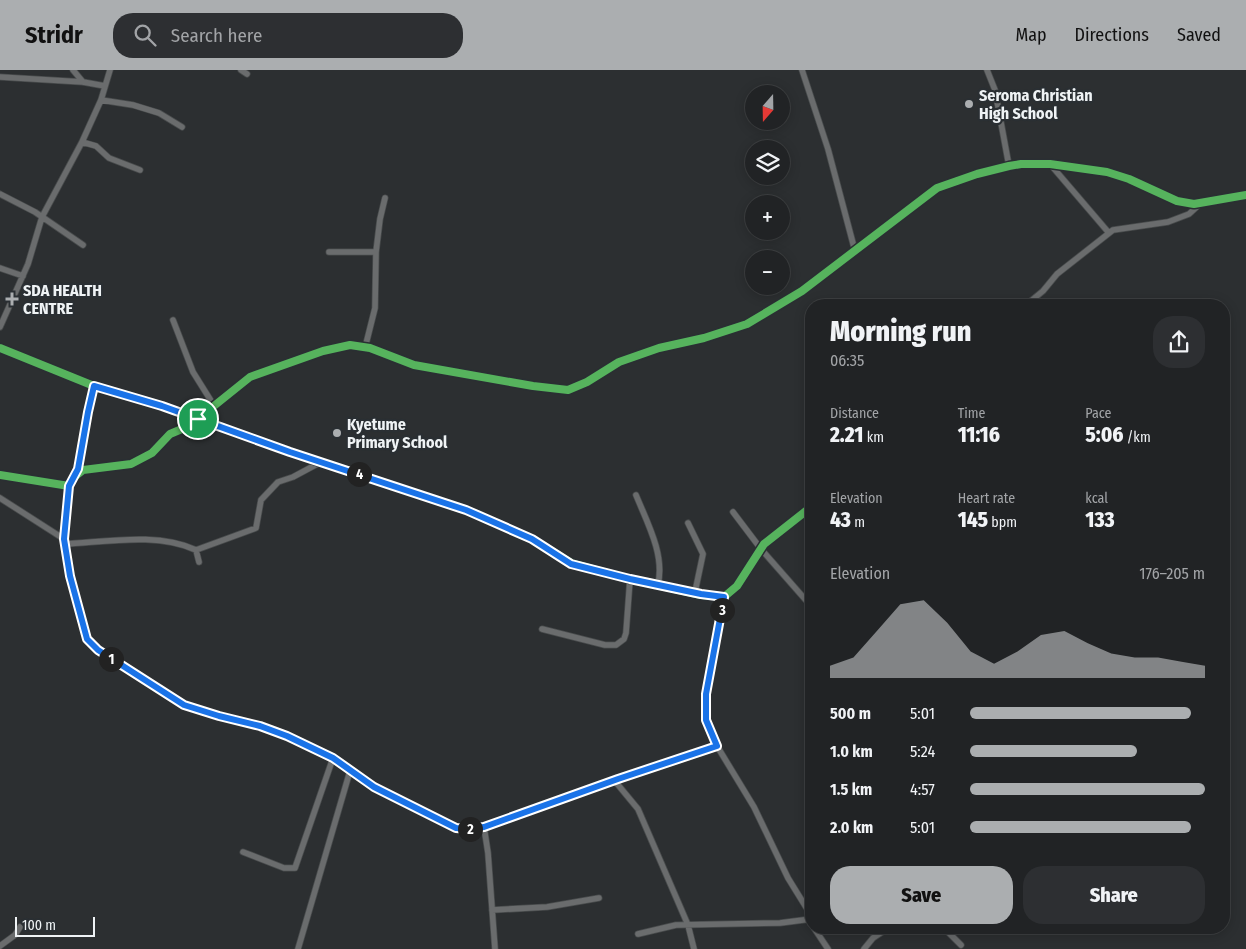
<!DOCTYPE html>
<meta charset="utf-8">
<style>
body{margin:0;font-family:"Fira Sans Condensed",sans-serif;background:#2d2f32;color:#f1f3f6;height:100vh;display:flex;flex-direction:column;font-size:19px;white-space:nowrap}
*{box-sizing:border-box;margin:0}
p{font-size:16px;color:#a2a4a7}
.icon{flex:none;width:28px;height:28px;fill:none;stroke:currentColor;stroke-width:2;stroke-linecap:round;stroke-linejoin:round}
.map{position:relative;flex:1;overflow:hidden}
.sheet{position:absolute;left:805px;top:229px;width:425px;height:635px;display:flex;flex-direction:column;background:#212325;border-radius:20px;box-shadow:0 2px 12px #0003,0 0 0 1px #3e4042}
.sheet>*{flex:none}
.needle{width:32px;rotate:200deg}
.tools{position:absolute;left:745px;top:15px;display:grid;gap:10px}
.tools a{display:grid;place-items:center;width:45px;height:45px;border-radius:50%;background:#212325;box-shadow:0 2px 12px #0003,0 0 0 1px #3e4042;font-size:25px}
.scale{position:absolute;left:15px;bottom:12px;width:80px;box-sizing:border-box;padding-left:5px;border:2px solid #eff3f5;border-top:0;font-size:14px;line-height:18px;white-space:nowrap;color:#eff3f5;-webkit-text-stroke:4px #2a2f33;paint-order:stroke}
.pin{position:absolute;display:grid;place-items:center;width:42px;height:42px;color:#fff;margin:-21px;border:2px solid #fff;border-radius:50%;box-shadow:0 1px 5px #0007}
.km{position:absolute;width:25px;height:25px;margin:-12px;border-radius:50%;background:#222;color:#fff;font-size:14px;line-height:25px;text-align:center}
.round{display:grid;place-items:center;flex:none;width:52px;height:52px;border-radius:20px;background:#2d2f32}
.summary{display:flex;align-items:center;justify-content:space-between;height:85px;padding:0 25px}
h1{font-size:28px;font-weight:800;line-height:38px}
.figures{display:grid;grid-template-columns:repeat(3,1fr);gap:8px;height:85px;padding:5px 25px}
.figures div{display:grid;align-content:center}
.figures b{font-size:21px;font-weight:800}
.figures small{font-size:14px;font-weight:400}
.figures p{font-size:14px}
.chart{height:140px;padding:10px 25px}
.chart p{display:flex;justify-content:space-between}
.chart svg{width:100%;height:90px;margin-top:5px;fill:#abaeb0;opacity:.7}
.primary-button{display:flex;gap:10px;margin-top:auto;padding:10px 25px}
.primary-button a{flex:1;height:58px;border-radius:20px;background:#abaeb0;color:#111;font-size:20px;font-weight:800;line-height:58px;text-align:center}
.primary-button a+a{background:#2d2f32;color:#f1f3f6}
ul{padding:0 25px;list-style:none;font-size:16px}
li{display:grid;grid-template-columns:80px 60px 1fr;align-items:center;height:38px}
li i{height:12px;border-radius:6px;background:#abaeb0}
header{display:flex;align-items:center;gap:30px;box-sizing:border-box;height:70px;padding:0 25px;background:#abaeb0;color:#111}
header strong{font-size:24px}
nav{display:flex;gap:28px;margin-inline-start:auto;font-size:18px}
.search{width:350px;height:45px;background:#2d2f32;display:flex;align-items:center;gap:12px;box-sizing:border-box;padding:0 18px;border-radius:20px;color:#a2a4a7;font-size:19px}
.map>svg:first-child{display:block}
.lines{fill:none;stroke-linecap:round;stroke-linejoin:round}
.minor-casing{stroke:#494c4d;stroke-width:7}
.minor{stroke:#6a6c6d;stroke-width:5.5}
.cycleway-casing{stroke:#2a2f33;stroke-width:11}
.cycleway{stroke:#56b35d;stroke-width:8}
.route-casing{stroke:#fff;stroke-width:10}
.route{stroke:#1a73e8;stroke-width:6}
.poi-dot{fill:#abaeb0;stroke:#2a2f33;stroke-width:2}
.labels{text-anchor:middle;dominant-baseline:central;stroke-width:4.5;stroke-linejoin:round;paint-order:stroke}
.poi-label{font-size:16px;font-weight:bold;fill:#eff3f5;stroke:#2a2f33;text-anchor:start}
</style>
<header>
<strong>Stridr</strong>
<div class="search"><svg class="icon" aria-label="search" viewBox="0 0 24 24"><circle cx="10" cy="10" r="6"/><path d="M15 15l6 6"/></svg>Search here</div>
<nav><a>Map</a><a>Directions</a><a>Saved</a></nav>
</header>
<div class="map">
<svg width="1246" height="879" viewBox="0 0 1246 879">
<rect width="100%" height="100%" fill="#2c2f31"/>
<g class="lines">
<g class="minor-casing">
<path id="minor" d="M73 0 83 12
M241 0 247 4
M802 0 828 79 855 181
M987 0 995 20 1009 96
M0 7 83 12 105 16
M101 30 133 35 159 43 182 57
M82 72 96 76 109 88 140 100
M1050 94 1109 163
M0 124 35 142 83 175
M329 182H376
M0 198 23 206
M1026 235 1043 221 1057 204 1113 160 1168 152 1189 144 1201 133
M173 250 193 302 213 334
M0 257 28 194 42 147 82 72 101 30 110 0
M0 278 94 316 162 336 290 382 466 440 532 469 571 493 630 509 701 525 724 527 737 516 764 474 811 437
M365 278 375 238 376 182 380 149 385 128
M76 404 78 399 88 342 94 316
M0 405 69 416 74 407 83 400 131 394 152 383 170 364 189 356 250 307 323 281 350 275 370 278 414 295 533 316 568 320 587 312 619 292 659 278 704 268 747 254 802 221 937 118 977 104 1009 96 1021 94H1050L1107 102 1129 109 1177 131 1194 134 1246 125
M69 416 64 474 70 506 87 569 90 574 184 635 219 646 260 656 313 678 333 688 374 717 456 758 467 759 484 757 614 710 717 676
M636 425C647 452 665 485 658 514
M0 428 64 469
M733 442 761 479 811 536
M688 453 703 484 695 522
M64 474C106 472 157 462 196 480L199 492
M196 480 256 458 261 430 278 412 293 407 321 392
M724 527 706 624V650L717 676 754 737 788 808 809 842 811 851
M542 559 605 575H616L624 569 626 563 630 509
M614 710 638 739 688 855 694 879
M484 757 488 783 495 879
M243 782 284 798H295L333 688
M492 840 547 837 599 828
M814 858 828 879
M944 858 961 875
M638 864 676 855 780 853 811 849
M0 876 15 865 20 857
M298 879 350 701
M864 879 873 868 888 858"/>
</g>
<use href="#minor" class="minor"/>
<g class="cycleway-casing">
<path id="cycleway" d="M0 278 94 316 162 336 290 382 466 440 532 469 571 493 630 509 701 525 724 527 737 516 764 474 811 437
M0 405 69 416 74 407 83 400 131 394 152 383 170 364 189 356 250 307 323 281 350 275 370 278 414 295 533 316 568 320 587 312 619 292 659 278 704 268 747 254 802 221 937 118 977 104 1009 96 1021 94H1050L1107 102 1129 109 1177 131 1194 134 1246 125"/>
</g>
<use href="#cycleway" class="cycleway"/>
</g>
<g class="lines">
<g class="route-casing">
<path id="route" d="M94 316 162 336 290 382 466 440 532 469 571 494 630 509 701 524 724 527 706 624V650L717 676 618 709 484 757 467 759 456 758 374 717 333 688 287 666 260 656 219 646 184 635 98 580 87 569 70 506 64 469 69 416 78 399 88 342Z"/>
</g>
<use href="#route" class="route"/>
</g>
<g class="poi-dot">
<circle cx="969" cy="34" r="5"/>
<path d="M9.5 221.5h5v5h5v5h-5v5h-5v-5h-5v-5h5z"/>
<circle cx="337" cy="363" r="5"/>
</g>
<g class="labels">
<g class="poi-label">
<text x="979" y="25">Seroma Christian<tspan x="979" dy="18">High School</tspan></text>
<text x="23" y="220">SDA HEALTH<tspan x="23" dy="18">CENTRE</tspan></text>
<text x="347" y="354">Kyetume<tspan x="347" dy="18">Primary School</tspan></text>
</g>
</g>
</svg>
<div class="tools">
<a><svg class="needle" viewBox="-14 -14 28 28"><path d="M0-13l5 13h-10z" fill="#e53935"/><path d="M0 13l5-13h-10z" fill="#a2a4a7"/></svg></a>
<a><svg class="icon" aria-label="layers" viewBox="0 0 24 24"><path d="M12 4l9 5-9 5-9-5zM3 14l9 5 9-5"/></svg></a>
<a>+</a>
<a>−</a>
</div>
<div class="scale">100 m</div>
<div class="pin" style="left:198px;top:349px;background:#1e9e55"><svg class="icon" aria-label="arrive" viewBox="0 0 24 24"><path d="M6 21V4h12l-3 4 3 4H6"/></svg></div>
<b class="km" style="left:111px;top:589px">1</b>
<b class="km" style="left:470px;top:759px">2</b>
<b class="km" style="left:722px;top:540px">3</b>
<b class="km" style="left:359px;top:404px">4</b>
<section class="sheet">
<div class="summary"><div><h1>Morning run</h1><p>06:35</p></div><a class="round"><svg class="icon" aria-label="share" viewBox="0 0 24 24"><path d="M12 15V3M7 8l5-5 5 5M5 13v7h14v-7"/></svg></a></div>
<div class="figures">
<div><p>Distance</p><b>2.21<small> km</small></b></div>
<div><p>Time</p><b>11:16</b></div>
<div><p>Pace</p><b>5:06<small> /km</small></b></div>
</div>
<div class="figures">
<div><p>Elevation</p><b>43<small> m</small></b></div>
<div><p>Heart rate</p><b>145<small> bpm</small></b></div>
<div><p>kcal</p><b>133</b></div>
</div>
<div class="chart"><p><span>Elevation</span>176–205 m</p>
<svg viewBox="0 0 160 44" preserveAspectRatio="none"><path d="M0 44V38L10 34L20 21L30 8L40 6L50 17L60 31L70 37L80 31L90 23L100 21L110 27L120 32L130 34L140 34L150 36L160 38V44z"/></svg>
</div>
<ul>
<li><b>500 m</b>5:01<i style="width:94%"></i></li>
<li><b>1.0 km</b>5:24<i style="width:71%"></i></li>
<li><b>1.5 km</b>4:57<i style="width:100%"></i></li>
<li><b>2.0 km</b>5:01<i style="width:94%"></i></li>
</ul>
<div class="primary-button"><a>Save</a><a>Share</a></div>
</section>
</div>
